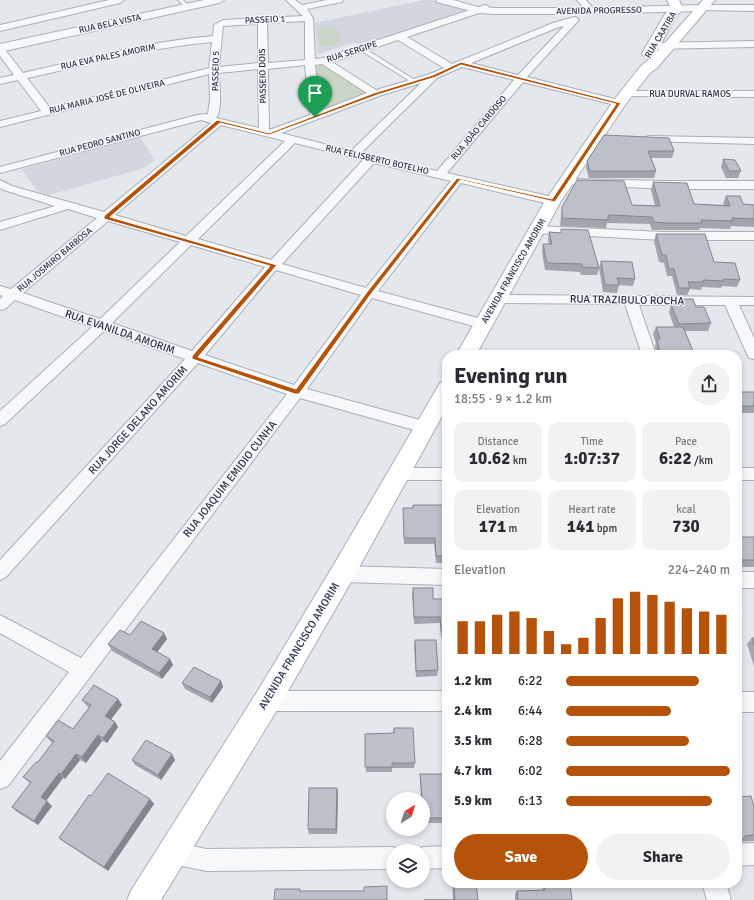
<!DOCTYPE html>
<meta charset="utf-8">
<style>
body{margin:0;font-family:Signika,sans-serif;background:#f2f2f3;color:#2b2b33;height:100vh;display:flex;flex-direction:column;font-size:15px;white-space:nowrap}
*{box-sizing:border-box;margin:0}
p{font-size:13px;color:#7c7c81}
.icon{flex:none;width:22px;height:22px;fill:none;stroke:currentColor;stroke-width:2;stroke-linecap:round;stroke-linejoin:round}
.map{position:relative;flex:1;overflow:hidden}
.panel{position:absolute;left:442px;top:350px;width:300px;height:538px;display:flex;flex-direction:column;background:#fff;border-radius:16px;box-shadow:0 2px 6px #0003}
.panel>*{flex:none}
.needle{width:26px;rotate:38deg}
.buttons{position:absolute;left:386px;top:792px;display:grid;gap:8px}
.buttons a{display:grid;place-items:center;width:44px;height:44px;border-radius:50%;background:#fff;box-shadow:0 2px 6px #0003;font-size:20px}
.pin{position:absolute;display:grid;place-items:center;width:34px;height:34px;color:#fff;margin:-41px -17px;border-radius:50% 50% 50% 0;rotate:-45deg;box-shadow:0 0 4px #0007}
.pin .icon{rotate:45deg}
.round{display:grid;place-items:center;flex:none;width:42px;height:42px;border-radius:21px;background:#f2f2f3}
.summary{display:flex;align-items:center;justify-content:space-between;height:68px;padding:0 12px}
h1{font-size:22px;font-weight:700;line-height:30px}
.stats{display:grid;grid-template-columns:repeat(3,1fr);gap:6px;height:68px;padding:4px 12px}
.stats div{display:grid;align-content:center;border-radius:10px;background:#f2f2f3;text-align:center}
.stats b{font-size:17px;font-weight:700}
.stats small{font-size:11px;font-weight:400}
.stats p{font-size:11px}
.chart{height:112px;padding:8px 12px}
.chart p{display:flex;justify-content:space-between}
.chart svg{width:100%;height:72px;margin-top:4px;stroke:#b45309;stroke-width:6}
.primary-button{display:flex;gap:8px;margin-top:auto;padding:8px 12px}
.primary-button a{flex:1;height:46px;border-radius:24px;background:#b45309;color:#fff;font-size:16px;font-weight:700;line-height:46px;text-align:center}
.primary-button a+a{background:#f2f2f3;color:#2b2b33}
ul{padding:0 12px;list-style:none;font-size:13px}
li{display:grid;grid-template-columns:64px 48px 1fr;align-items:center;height:30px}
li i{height:10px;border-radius:5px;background:#b45309}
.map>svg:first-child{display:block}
.built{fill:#d2d6de}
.green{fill:#c9d6c5}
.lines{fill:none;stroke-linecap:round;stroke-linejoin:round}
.service-casing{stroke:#a9aeb7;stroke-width:2}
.minor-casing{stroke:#a9aeb7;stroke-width:2}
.tertiary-casing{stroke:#a9aeb7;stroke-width:2}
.secondary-casing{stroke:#a9aeb7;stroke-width:2}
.service{fill:#f7f8fa;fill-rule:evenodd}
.minor{fill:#f7f8fa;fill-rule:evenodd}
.tertiary{fill:#f7f8fa;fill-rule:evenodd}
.secondary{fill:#fff;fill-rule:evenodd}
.wall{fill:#a1a5ae}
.shaded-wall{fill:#83868d}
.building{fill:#bbc0ca;stroke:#83868d}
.route{fill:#b45309;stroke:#fff;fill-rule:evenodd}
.labels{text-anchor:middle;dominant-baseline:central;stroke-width:3;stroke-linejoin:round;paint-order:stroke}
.far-street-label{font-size:9px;fill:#2b3445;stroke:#f4f6f9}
.street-label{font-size:11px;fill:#2b3445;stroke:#f4f6f9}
</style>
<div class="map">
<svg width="754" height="900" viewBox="0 0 754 900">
<rect width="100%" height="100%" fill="#e4e7ec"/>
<path class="built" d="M424 0H432L465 10 365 44 353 43 318 54 314 23Z
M139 136 155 160 144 168 49 195 37 191 22 169Z"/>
<path class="green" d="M318 29H338L341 45 320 46Z
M323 64 367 93 322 109 316 66Z"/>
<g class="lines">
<g class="service-casing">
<path id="service" d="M178 0H183L190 7 186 8Z
M360 48H364L418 82 413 83 360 50Z"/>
</g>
<g class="minor-casing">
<path id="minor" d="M109 0H124L120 3 0 31V25Z
M286 0H295L302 5 327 0H343L342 2 307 9 313 18 315 59 323 58 485 5 488 6 489 8 488 10 407 37 452 64 553 23 574 17 577 18 579 20 577 22 527 77 623 101 624 103 619 106 523 82 447 173 557 198 559 201 557 204 553 205 461 183 378 291 489 321 491 324 489 327 484 329 372 298 307 389 431 423 433 427 431 431 425 433 300 398 8 786 0 789V761L69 672 0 633V615L81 658 287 394 198 363 6 577 0 580V560L185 359 104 331 5 424 0 426V411L92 327 15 300 5 309 0 310V299L3 296 0 295V286L11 289 97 218 68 209 0 230V222L55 206 4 190 0 188V180L12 186 104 212 211 123 201 120 0 173V167L197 115 208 114 210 100 209 74 0 127V121L41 111 18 80 0 84V78L14 75 0 56V46L3 47 23 73C86 59 149 41 213 36L214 25 223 20 303 16ZM305 21V60L268 63 267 23ZM258 24V63L219 67 223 26ZM564 26 518 75 471 63 559 27ZM398 40 444 68 430 74 376 90 332 62ZM212 42 209 68 50 108 27 78C88 65 150 47 212 42ZM322 64 367 93 320 111 315 65ZM305 65 310 115 269 130 268 69ZM462 67 514 80 437 171 361 153 437 78ZM258 69 259 128 216 118C223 109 219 84 219 73ZM421 83 351 151 281 133 379 96ZM221 125 285 141 186 236 115 215ZM295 143 363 160 271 260 198 239ZM374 163 451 181 366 288 282 264ZM108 221 180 242 100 319 23 293ZM191 245 265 267 192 351 112 323ZM276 270 361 295 294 385 205 355Z
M577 0H586L595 11 591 14 588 13Z
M702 5H754V11L699 10 698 8Z
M754 41V47L653 49 648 46 653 43Z
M626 91H754V97L622 96 621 94Z
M649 136 754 138V144L645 141 644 139 645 137Z
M566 179 668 181H754V189H668L562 184 560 182 562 180Z
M538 226 663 232H754V240H663L534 233 532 230 534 227Z
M499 295 754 297V305H739L754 338V359L749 358 747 354 725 305H639L656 355H642L625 304 499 303 494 302 492 299 494 296Z
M398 468H447V480H398L392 479 390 474 392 469Z
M737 468H754V480H737Z
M342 566 447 569V585L342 582 336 579 333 574 336 569Z
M737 572H754V588H737Z
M267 691H447V711H267L260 708 257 701 260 694Z
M737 692H754V712H737Z
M172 842 207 849 393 847 401 851H393V869L207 871 172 864 164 861 161 853 164 845Z
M754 843V865L737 866V844Z
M447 846V868L423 869V851L415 850 423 847Z
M702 883H726L731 900H707Z"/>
</g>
<g class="tertiary-casing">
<path id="tertiary" d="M204 0H224L219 3 0 52V44Z
M436 0H453L478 7 496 8H584L702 5 708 8 702 11 584 14H496L478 13 437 2Z"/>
</g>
<g class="secondary-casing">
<path id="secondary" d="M667 0H679L683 9 676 16 656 53 703 0H715L657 68 650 73 625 105 561 201 476 355H456L545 201 614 100 640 67 653 56H644L642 53 665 14 671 8Z
M447 381V407L351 582 277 710 161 900H127L132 889 257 692 333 566 440 383Z"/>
</g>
<use href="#service" class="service"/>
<use href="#minor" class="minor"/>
<use href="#tertiary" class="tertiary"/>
<use href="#secondary" class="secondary"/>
</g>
<path class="wall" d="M604 135 674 151 672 158H651L656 171 654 178H589L586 168 587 161Z
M723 159 741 171 738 178H726L721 167Z
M653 182 694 204 724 205 723 204 726 196 743 204 754 205V227L731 226 730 229 700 228 699 230H652L650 224 607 223 606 228 560 226 561 215 562 207 632 205 655 206 651 190Z
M561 229 599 268 597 275H581L580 272 545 270 542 252 543 244H549L548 240 549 232 561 233Z
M656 234 714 262 740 280 737 287 722 286 721 288 702 287 701 290 690 289 687 295H677L672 276H667L664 263 659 262 654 241Z
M601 261 635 279 633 286 619 285 617 293 603 292 599 268Z
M682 299 696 307 711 323 708 331H685L693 351 691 355H656L655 346 656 343 653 334 656 327H674L669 312 671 305H680Z
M737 392H754V413H737Z
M413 505 446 525H447V563H436L434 544H404L403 508H413Z
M737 537H754V567H738L737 564Z
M413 588 433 599H447V637H441L440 623 414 624 412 595Z
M164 633 167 639 157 652 170 659 173 665 162 679 112 651 108 644 130 635Z
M752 638H754V666L747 644Z
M415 640 438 670 437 676 416 677 414 646Z
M221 681 223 687 212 703 185 689 182 683Z
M118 699 122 705 111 719 115 722 118 727 107 743 102 741 86 763 80 760 65 779 63 778 46 801 52 806 38 825 17 812 12 807 30 783 23 777 37 763 53 743 50 741 46 736 73 729 89 707 86 705 82 700Z
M394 728 415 763 414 768H392V772H366L365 734 393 733Z
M132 760H175L161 780 135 765Z
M420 774 447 818 446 823H423V799H421L420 779Z
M337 788 338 793 337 834H309L308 829Z
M91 796 150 799 154 804 108 871 64 842 59 838Z
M737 797 754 807V841L739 842 737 844Z
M452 883H476L478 900H453Z
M545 886 572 900H515V894L517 891 542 890V889Z"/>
<path class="shaded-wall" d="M164 633 167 639 155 655 152 649Z
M170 659 173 665 162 679 159 673Z
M221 681 223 687 212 703 210 697Z
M118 699 122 705 109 722 105 716Z
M115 722 118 727 107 743 103 738Z
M98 735 102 741 86 763 82 757Z
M76 754 80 760 65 779 61 774Z
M172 754 175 760 161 780 158 775Z
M59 773 63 778 45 802 41 797Z
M337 788 338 793 337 834 336 829Z
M150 799 154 804 108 871 104 867Z
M47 801 52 806 38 825 34 821Z"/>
<path class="building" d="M604 135 669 138 674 151H648L656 171H590L587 161Z
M723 159 735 160 741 171H729Z
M577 180 624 181 632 205 660 206 653 182 687 183 694 204 730 206 726 196H740L743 204 754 205V219L732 218 733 221 701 220 702 223H665L654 222 652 217 608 215V220L562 218V207Z
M561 229 588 230 599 268 582 267V264L547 263 543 244H552L549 232 561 233Z
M656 234H705L714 262 735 263 740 280 723 279 724 281 703 280 704 282H688L690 288H679L674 269H669L666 255H662Z
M601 261 632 262 635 279 617 278 619 285H605Z
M682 299H693L696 307H704L711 323 679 324 671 305H684Z
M656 327H683L693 351 660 352 657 339H660Z
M737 392H754V406H737Z
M413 505H444L446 525H447V556H436L435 538H404L403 508H413Z
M737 537H754V560H742L737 545Z
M413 588H433V599H447V631H441L440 617H414Z
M141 621 164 633 152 649 170 659 159 673 108 644 120 630 130 635Z
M752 638H754V645Z
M415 640H436L438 670 416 671Z
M194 667 221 681 210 697 182 683Z
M94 685 118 699 105 716 115 722 103 738 98 735 82 757 76 754 61 774 59 773 41 797 47 801 34 821 12 807 31 782 23 777 36 762 37 763 54 741 46 736 58 720 73 729 91 705 82 700Z
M394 728H413L415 763H392V767H365V734L394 733Z
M146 740 172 754 158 775 132 760Z
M108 773 150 799 104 867 59 838 89 795 91 796Z
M420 774H444L447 818H423V799H422Z
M309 788H337L336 829H308Z
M751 796 754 807V835L745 836 743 839H737V797Z
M454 883H476L478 900H424H455Z
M570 885 572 900H518L517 891 545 890V886Z
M387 886V900H274L275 889H300L299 891H364V887Z"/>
<path class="route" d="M461 62 621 103 555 202 460 180 371 294 299 394H295L192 359V356L270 266 104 219V216L217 120 269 133 374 93 433 75ZM461 65 616 104 552 199 457 178 367 292 296 389 198 357 277 265 110 217 220 123 269 135 377 95 436 77Z"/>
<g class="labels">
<g class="far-street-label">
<text transform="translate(599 11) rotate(-1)">AVENIDA PROGRESSO</text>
<text transform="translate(265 20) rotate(-3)">PASSEIO 1</text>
<text transform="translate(110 24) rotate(-12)">RUA BELA VISTA</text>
<text transform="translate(661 35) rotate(-59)">RUA CAATIBA</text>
<text transform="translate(352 52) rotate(-18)">RUA SERGIPE</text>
<text transform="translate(108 57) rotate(-12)">RUA EVA PALES AMORIM</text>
<text transform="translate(216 71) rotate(-89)">PASSEIO 5</text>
<text transform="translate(263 76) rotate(-91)">PASSEIO DOIS</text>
<text x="690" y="94">RUA DURVAL RAMOS</text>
<text transform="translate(107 97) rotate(-14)">RUA MARIA JOSÉ DE OLIVEIRA</text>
<text transform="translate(479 128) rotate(-50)">RUA JOÃO CARDOSO</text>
<text transform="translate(100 143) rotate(-15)">RUA PEDRO SANTINO</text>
<text transform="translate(377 160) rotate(13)">RUA FELISBERTO BOTELHO</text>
<text transform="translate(55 260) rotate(-40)">RUA JOSMIRO BARBOSA</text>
<text transform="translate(514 271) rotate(-60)">AVENIDA FRANCISCO AMORIM</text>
</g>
<g class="street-label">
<text transform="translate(627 300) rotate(1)">RUA TRAZIBULO ROCHA</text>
<text transform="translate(120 332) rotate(19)">RUA EVANILDA AMORIM</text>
<text transform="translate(138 420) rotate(-48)">RUA JORGE DELANO AMORIM</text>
<text transform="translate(230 479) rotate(-52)">RUA JOAQUIM EMIDIO CUNHA</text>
<text transform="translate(299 646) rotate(-59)">AVENIDA FRANCISCO AMORIM</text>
</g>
</g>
</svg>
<div class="buttons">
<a><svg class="needle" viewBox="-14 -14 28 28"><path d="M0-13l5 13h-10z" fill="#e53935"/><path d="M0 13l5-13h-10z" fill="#7c7c81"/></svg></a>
<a><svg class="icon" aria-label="layers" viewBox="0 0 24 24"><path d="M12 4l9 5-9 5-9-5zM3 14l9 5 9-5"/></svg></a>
</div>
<div class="pin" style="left:315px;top:117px;background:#1e9e55"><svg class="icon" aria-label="arrive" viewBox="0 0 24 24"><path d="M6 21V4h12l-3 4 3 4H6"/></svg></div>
<section class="panel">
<div class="summary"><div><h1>Evening run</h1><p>18:55 · 9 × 1.2 km</p></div><a class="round"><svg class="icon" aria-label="share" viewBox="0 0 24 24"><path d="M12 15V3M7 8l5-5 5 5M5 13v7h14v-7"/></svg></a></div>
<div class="stats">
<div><p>Distance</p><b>10.62<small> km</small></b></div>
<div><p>Time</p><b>1:07:37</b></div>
<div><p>Pace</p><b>6:22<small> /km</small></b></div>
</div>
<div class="stats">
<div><p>Elevation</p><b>171<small> m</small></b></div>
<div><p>Heart rate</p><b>141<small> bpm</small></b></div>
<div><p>kcal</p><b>730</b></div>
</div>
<div class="chart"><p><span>Elevation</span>224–240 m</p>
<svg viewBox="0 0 160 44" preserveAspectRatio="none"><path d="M5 44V24M15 44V24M25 44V20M35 44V18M45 44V22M55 44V30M65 44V38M75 44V34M85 44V22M95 44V10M105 44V6M115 44V8M125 44V12M135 44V16M145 44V18M155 44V20"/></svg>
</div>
<ul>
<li><b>1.2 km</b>6:22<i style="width:81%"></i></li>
<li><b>2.4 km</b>6:44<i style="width:64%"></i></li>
<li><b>3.5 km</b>6:28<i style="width:75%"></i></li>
<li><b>4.7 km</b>6:02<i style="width:100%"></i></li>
<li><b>5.9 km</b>6:13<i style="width:89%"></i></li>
</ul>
<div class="primary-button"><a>Save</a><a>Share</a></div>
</section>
</div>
